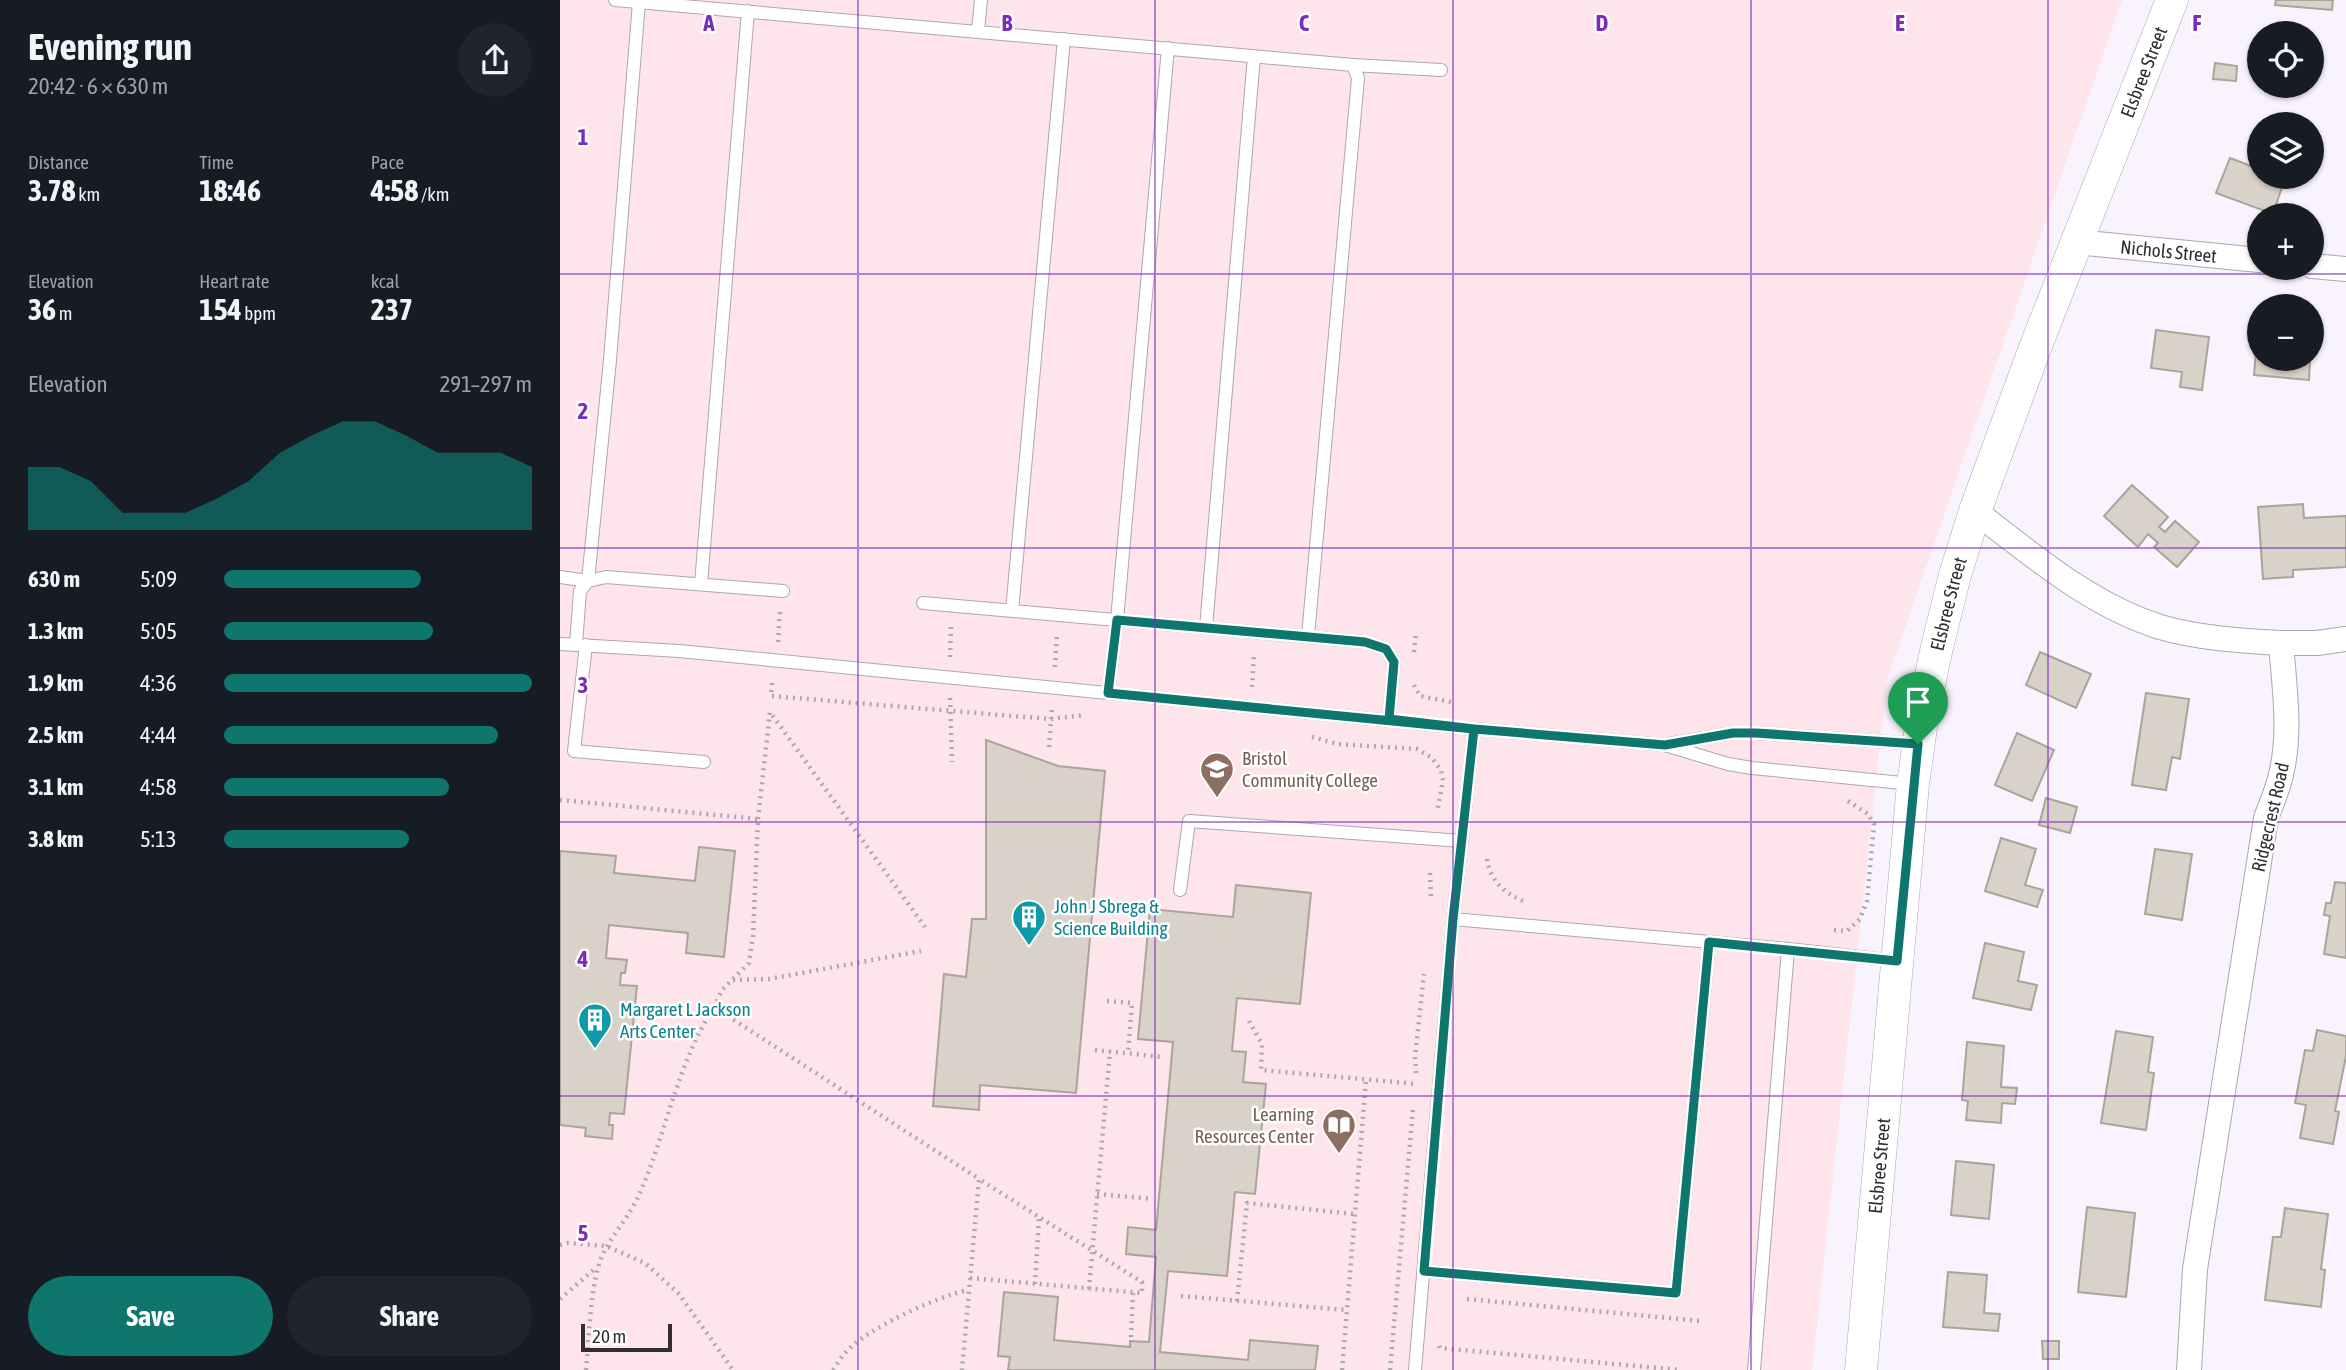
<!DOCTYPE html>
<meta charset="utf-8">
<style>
body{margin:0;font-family:"Asap Condensed",sans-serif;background:#20242c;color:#f1f3f6;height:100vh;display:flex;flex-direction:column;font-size:26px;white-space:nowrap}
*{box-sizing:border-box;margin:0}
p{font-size:23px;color:#9ea1a6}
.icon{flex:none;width:38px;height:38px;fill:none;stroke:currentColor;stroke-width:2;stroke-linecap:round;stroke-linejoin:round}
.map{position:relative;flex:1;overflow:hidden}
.side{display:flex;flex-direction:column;background:#171b24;width:560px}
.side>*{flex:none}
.fabs{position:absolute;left:1687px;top:21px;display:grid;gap:14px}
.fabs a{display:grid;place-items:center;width:77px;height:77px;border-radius:50%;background:#171b24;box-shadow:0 2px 5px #0004;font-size:35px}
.scale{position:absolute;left:21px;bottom:18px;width:91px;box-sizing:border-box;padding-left:7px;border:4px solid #312e32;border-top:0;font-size:19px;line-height:24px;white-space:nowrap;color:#312e32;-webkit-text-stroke:5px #fff;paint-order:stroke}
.pin{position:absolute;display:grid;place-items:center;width:60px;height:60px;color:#fff;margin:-72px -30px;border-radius:50% 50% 50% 0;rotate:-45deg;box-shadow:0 0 7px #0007}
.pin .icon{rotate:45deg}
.round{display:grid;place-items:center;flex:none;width:74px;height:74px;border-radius:37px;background:#20242c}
.headline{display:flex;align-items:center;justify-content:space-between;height:119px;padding:0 28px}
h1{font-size:38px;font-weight:700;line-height:52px}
.stats{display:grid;grid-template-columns:repeat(3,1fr);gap:10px;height:119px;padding:7px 28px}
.stats div{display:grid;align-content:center}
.stats b{font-size:30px;font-weight:700}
.stats small{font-size:19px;font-weight:400}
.stats p{font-size:19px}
.chart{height:196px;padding:14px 28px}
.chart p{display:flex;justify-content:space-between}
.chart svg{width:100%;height:126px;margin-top:7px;fill:#0f766e;opacity:.7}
.button{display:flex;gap:14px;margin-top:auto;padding:14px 28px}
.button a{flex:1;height:80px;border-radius:42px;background:#0f766e;color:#fff;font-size:28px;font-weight:700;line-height:80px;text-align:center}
.button a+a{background:#20242c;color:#f1f3f6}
ul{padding:0 28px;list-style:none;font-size:23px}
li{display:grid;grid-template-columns:112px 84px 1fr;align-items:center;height:52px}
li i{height:18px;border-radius:9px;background:#0f766e}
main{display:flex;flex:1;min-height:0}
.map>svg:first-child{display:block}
.education{fill:#fee4eb}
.building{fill:#d9d2c8;stroke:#aaa49b;stroke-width:2}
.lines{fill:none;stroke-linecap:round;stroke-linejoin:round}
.service-casing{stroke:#aca7b1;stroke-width:14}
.minor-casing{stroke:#aca7b1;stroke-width:26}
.tertiary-casing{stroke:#aca7b1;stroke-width:33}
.path{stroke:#aca8b0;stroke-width:4.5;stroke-dasharray:2 5;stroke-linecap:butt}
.service{stroke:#fff;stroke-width:12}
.minor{stroke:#fff;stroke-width:24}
.tertiary{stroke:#fff;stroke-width:32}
.route-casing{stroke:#fff;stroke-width:14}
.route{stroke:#0f766e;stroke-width:9}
.grid{fill:none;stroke:#7b2cbf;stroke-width:2;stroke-opacity:0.55}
.labels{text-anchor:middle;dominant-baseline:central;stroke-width:5;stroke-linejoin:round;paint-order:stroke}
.street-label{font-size:19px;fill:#312e32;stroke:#fff}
.education-label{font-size:19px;fill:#785e54;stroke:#fff;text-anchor:start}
.culture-label{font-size:19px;fill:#0d838f;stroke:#fff;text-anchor:start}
.grid-label{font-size:23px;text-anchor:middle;font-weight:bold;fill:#7b2cbf;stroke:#fff;stroke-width:5;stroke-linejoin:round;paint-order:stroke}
</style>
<main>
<section class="side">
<div class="headline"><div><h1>Evening run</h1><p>20:42 · 6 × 630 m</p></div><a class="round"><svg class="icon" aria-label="share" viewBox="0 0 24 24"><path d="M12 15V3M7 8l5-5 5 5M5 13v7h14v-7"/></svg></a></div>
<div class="stats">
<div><p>Distance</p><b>3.78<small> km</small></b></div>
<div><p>Time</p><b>18:46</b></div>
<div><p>Pace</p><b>4:58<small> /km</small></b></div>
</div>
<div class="stats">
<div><p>Elevation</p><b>36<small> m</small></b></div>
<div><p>Heart rate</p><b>154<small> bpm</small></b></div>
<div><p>kcal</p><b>237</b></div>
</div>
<div class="chart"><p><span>Elevation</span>291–297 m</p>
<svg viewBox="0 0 160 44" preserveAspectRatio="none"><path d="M0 44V22L10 22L20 27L30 38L40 38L50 38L60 33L70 27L80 17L90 11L100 6L110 6L120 11L130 17L140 17L150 17L160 22V44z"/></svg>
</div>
<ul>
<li><b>630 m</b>5:09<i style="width:64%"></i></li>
<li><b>1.3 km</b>5:05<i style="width:68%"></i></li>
<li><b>1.9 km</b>4:36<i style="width:100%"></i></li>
<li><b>2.5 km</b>4:44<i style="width:89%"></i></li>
<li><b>3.1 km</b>4:58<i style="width:73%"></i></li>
<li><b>3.8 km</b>5:13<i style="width:60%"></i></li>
</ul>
<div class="button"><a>Save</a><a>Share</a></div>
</section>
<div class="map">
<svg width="1786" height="1370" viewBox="0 0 1786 1370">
<rect width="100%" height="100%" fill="#f8f3fd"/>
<path class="education" d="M0 0H1562L1327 680 1252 1370H0Z"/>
<path class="building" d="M1716 0H1773L1772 10 1715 5Z
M1655 63 1677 66 1676 81 1653 79Z
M1670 158 1699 169V177L1725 178 1713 214 1656 193Z
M1596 330 1649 337 1642 390 1620 387 1622 372 1591 368Z
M1697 338H1699V359H1750L1749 380 1694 375Z
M1572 485 1608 517 1599 527 1605 532 1615 521 1639 542 1617 567 1594 547 1598 543 1588 534 1578 547 1544 516Z
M1743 504 1744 518 1786 516V567L1733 570V577L1703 579 1698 507Z
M1480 652 1531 674 1516 708 1466 685Z
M1586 693 1629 699 1620 759 1612 757 1606 790 1572 785Z
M1457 733 1494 750 1472 801 1435 785Z
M426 740 498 766 545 771 516 1093 420 1085 419 1110 373 1106 384 974 406 977 412 919H426Z
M1486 798 1517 807 1510 833 1479 825Z
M1441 838 1476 849 1465 885 1483 890 1477 907 1425 891Z
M139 847 175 851 164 957 126 953 128 933 49 925 46 958 67 960 65 973H61L60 985 77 986 64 1114 50 1113 49 1125H53L52 1139 25 1136 26 1128 0 1125V851L56 856 54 873 135 881Z
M1595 849 1632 854 1622 920 1585 914Z
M1775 882 1786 883V958L1764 954 1770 916 1764 915 1766 903H1771Z
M676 885 751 893 740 1004 677 998 672 1051 686 1052 683 1082 706 1084 695 1194 675 1192 667 1276 608 1271 600 1352 688 1360 690 1340 758 1346 755 1370H448L450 1357 438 1356 444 1292 498 1297 494 1340 570 1347V1341L589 1342 596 1257 566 1254 568 1227 596 1230 613 1042 578 1039 590 909 673 917Z
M1425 943 1464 952 1458 981 1477 985 1471 1010 1413 998Z
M1757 1030 1786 1036V1056L1775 1111 1779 1112 1773 1144 1740 1138 1746 1105 1735 1103 1745 1050 1753 1051Z
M1556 1031 1593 1037 1588 1072 1594 1073 1586 1130 1541 1123Z
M1407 1042 1444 1046 1441 1087 1457 1088 1455 1104 1442 1103 1441 1123 1406 1120 1408 1101 1402 1100Z
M1396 1161 1434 1165 1429 1219 1391 1215Z
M1527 1207 1575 1213 1566 1297 1518 1292Z
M1725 1208 1768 1214 1761 1269 1765 1270 1761 1307 1705 1300 1713 1237H1721Z
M1388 1272 1427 1275 1424 1313 1440 1314 1438 1331 1383 1327Z
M1482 1341H1499V1359H1483Z"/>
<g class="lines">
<g class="service-casing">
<path id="service" d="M55 0 793 65 798 78 748 636
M418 31 421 0
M793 65 881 70
M0 577 28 581 50 360 79 2
M141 584 188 11
M363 603 805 642 826 649 834 662 829 719
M452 611 504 39
M646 628 694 56
M0 644 119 651 914 729 1105 745 1168 764 1192 768 1352 784
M16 645 20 591 28 581 46 577 223 591
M26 645 14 751 144 762
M548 693 557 620 608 48
M1109 744 1173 733H1196L1358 744
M620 890 629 821 902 841
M893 919 1228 949 1336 961
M864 1271 1116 1293 1149 942
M855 1370 893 919 914 729
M1194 1370 1228 949"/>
</g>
<g class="minor-casing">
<g id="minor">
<path id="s1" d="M1516 242 1699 260"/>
<path d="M1752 266 1786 269"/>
<path d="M1415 511C1471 554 1530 605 1600 627 1638 638 1681 641 1721 643 1724 684 1731 729 1722 770 1719 787 1712 802 1706 818L1635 1269 1629 1370"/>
<path d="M1721 643H1757L1786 639"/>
</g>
</g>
<g class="tertiary-casing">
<g id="tertiary">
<path id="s2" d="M1301 1370 1353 784 1363 713 1377 647 1395 575 1415 511 1475 348 1612 0"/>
</g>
</g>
<path class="path" d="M218 642 220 612
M854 652 856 632
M390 657 391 627
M495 667 497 634
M212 683 211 696 490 719 524 715
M854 685 860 696 891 702
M692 687 694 653
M390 698 392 762
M752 737 777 744 857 749 872 758 881 770 883 781 877 812
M489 747 492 706
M0 800 198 819 193 936 189 963 162 990 154 1007
M198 819 210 712 365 927
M927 859C930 881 945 894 966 902
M870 873 871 899
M1274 930 1287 931 1300 919 1307 901 1314 824 1308 814 1288 801
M173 980 209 979 361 951
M547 1001 572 1003 568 1053
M689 1021 702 1044 701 1070 857 1084
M535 1050 603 1057
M856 1073 855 1057 864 974
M537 1194 593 1199
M0 1245 8 1243 46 1246 85 1263 119 1294 173 1370
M410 1278 582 1293V1282L419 1179
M475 1284 479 1218
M529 1289 550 1051
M621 1296 786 1310
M0 1299 37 1267
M907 1299 1141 1321
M677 1301 687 1203 794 1214
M571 1337 573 1293
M879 1346 880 1348 1121 1370
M26 1370C29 1338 30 1294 39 1264 47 1239 68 1220 79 1195 106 1134 117 1064 154 1007L419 1179 402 1370
M273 1370C277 1364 281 1357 286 1352 306 1329 378 1296 408 1290
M782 1370 806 1080
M830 1370 853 1109"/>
<use href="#service" class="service"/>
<use href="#minor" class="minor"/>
<use href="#tertiary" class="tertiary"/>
</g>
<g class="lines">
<g class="route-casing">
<path id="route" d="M1358 744 1196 733H1173L1105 745 914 729 548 693 557 620 805 642 826 649 834 662 829 719 914 729 893 919 864 1271 1116 1293 1149 942 1337 961 1358 744"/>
</g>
<use href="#route" class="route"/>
</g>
<path class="grid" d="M298 0V1370M595 0V1370M893 0V1370M1191 0V1370M1488 0V1370M0 274H1786M0 548H1786M0 822H1786M0 1096H1786"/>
<defs>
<g id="university-pin" transform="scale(1.75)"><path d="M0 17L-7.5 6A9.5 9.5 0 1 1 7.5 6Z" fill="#8d6e63" stroke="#fff"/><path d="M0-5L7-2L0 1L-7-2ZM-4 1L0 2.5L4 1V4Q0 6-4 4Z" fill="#fff"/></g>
<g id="building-pin" transform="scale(1.75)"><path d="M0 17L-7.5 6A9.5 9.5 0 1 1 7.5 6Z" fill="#0f9aa8" stroke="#fff"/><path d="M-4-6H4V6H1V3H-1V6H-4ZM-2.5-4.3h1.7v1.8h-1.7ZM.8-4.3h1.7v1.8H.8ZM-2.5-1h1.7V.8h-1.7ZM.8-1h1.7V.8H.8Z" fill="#fff"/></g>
<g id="library-pin" transform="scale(1.75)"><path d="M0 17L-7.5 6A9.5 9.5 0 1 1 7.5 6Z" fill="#8d6e63" stroke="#fff"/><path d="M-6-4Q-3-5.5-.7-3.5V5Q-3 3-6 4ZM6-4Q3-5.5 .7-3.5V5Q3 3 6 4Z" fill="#fff"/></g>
</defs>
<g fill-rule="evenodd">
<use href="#university-pin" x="657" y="769"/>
<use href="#building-pin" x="469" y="917"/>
<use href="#building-pin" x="35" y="1020"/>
<use href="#library-pin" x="779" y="1125"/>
</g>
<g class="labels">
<g class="street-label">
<text stroke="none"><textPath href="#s2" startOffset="1339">Elsbree Street</textPath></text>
<text stroke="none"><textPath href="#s1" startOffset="93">Nichols Street</textPath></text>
<text stroke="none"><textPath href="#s2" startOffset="772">Elsbree Street</textPath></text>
<text transform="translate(1710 817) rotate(-77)">Ridgecrest Road</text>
<text stroke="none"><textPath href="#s2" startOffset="205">Elsbree Street</textPath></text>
</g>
<g class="education-label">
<text x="682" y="758">Bristol<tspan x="682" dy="22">Community College</tspan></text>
<text x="754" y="1114" text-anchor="end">Learning<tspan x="754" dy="22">Resources Center</tspan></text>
</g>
<g class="culture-label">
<text x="494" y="906">John J Sbrega &amp;<tspan x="494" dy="22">Science Building</tspan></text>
<text x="60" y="1009">Margaret L Jackson<tspan x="60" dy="22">Arts Center</tspan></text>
</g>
</g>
<g class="grid-label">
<text x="149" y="31">A</text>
<text x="447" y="31">B</text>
<text x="744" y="31">C</text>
<text x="1042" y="31">D</text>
<text x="1340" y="31">E</text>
<text x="1637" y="31">F</text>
<text x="23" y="145">1</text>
<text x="23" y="419">2</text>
<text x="23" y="693">3</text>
<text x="23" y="967">4</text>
<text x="23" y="1241">5</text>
</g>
</svg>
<div class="fabs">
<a><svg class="icon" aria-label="locate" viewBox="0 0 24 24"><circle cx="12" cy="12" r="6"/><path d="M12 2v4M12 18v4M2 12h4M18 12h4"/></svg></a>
<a><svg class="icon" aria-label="layers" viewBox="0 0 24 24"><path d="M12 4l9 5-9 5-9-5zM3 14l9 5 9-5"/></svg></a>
<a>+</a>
<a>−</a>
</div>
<div class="scale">20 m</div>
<div class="pin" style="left:1358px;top:744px;background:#1e9e55"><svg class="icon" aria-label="arrive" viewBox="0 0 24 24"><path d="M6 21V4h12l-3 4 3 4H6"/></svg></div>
</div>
</main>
